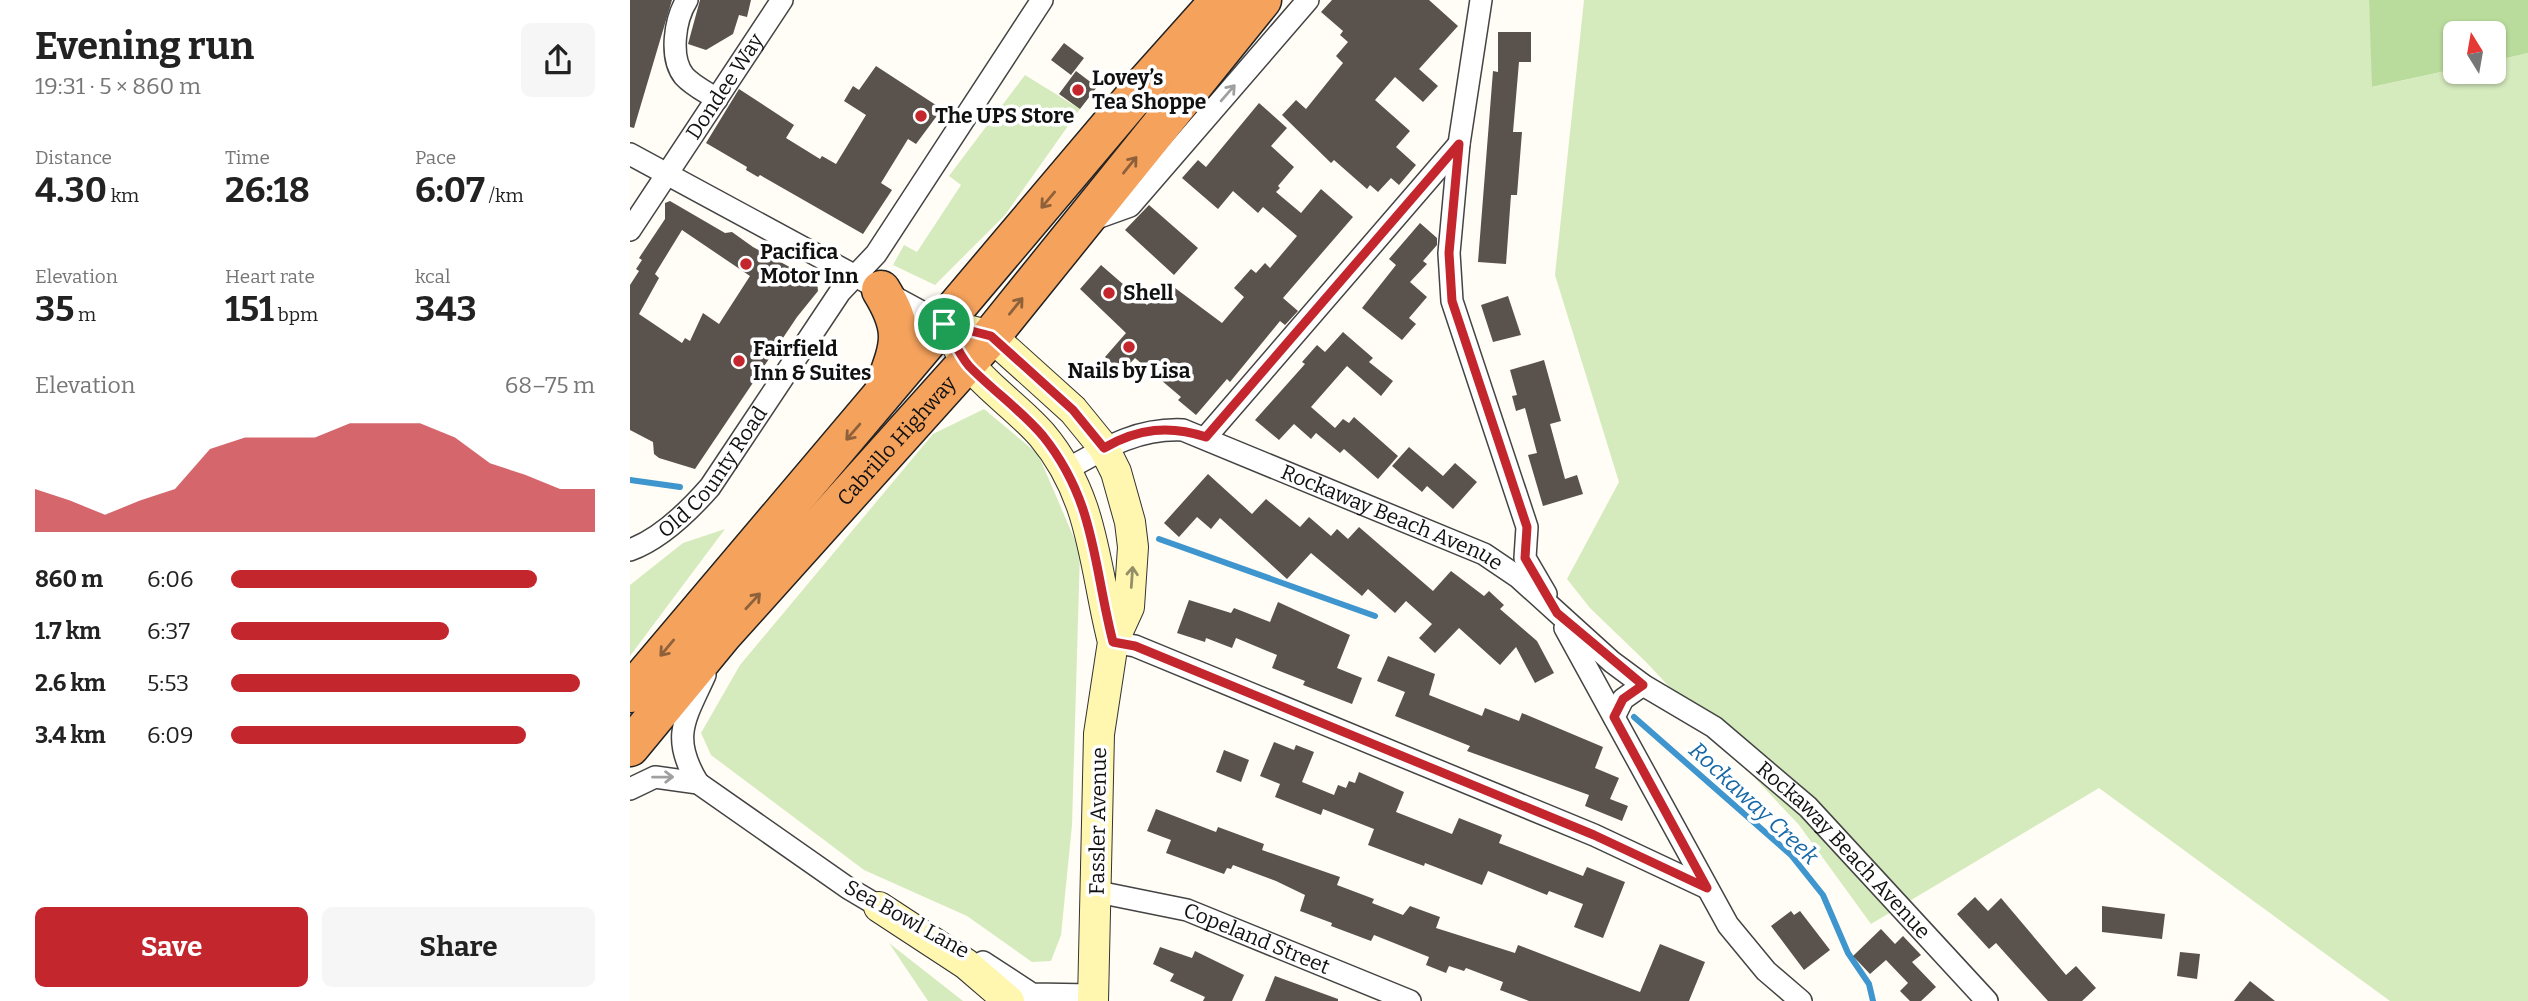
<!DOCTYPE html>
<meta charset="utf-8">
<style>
body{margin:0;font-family:Bitter,serif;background:#f6f6f6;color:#222;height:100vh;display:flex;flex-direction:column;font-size:26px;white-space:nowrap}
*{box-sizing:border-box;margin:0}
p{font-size:23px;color:#767676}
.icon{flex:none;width:38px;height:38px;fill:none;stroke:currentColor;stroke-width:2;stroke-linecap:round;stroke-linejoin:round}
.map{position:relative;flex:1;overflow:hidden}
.side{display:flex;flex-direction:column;background:#fff;width:630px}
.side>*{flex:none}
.needle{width:46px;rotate:349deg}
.fabs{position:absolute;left:1813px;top:21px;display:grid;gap:14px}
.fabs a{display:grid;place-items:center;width:63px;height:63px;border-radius:10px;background:#fff;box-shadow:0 2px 5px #0004;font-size:35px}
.pin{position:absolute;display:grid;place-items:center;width:60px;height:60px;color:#fff;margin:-30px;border:4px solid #fff;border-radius:50%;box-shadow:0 2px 7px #0007}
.round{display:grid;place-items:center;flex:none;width:74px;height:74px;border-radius:10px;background:#f6f6f6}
.summary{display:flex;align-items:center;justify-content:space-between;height:119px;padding:0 35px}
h1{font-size:38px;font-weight:700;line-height:52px}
.metrics{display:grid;grid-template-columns:repeat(3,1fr);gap:10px;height:119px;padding:7px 35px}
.metrics div{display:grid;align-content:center}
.metrics b{font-size:35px;font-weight:700}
.metrics small{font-size:19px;font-weight:400}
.metrics p{font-size:19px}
.chart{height:196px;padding:14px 35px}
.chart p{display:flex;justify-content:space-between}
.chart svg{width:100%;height:126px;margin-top:7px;fill:#c4262e;opacity:.7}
.primary-button{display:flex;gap:14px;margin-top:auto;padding:14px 35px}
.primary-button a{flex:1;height:80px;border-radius:10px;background:#c4262e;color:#fff;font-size:28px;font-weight:700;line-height:80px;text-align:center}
.primary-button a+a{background:#f6f6f6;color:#222}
ul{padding:0 35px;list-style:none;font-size:23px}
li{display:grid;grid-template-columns:112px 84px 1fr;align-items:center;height:52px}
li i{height:18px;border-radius:9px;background:#c4262e}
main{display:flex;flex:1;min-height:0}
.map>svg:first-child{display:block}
.green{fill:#d5ebbd}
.forest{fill:#b9dc9c}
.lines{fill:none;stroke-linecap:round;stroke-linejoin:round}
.stream{stroke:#3f96cf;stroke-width:6}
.building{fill:#5a524d;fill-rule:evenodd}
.street-casing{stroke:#444;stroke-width:24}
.secondary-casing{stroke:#333;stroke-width:32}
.highway-casing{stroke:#222;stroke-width:41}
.street{stroke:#fff;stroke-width:21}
.secondary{stroke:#fff6b0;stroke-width:30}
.highway{stroke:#f5a25d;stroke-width:38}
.oneway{stroke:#a0a0a0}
.oneway2{stroke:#8e613b}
.oneway3{stroke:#948f68}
.route-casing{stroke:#fff;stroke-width:14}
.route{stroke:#c4262e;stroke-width:9}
.poi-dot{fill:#c4262e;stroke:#fff;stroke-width:2.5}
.labels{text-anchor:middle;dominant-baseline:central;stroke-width:7;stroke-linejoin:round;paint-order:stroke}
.poi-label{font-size:21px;font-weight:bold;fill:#111;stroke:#fff;text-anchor:start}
.street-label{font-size:21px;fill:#111;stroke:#fff}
.water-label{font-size:23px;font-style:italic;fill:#1768a6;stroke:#fff}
</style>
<main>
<section class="side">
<div class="summary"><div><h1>Evening run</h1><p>19:31 · 5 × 860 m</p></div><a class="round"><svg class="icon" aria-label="share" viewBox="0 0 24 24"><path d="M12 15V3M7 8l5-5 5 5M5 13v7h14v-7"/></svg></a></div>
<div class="metrics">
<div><p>Distance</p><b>4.30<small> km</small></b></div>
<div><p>Time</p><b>26:18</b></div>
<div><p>Pace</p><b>6:07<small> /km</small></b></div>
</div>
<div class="metrics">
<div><p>Elevation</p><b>35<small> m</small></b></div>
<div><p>Heart rate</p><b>151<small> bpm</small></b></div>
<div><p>kcal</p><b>343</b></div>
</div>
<div class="chart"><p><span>Elevation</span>68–75 m</p>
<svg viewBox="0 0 160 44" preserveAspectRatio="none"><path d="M0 44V29L10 33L20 38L30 33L40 29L50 15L60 11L70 11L80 11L90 6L100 6L110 6L120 11L130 20L140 24L150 29L160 29V44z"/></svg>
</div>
<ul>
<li><b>860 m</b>6:06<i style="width:84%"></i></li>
<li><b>1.7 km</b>6:37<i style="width:60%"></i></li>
<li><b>2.6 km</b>5:53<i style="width:96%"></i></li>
<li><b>3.4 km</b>6:09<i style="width:81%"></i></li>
</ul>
<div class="primary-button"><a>Save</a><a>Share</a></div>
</section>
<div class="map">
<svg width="1898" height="1001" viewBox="0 0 1898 1001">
<rect width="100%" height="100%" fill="#fffdf5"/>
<path class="green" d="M954 0H1739L1743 87 1825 69V72H1864V61L1898 53V1001H1760L1469 788 1241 924 1169 825 1016 662 960 608 937 579 989 482 925 275Z
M395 75 450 109 375 215 305 285 263 265 274 245 287 252 331 185 319 176Z
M354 409 408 454 450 552 442 825 431 935 421 961 402 962 337 916 234 870 81 755 71 733 110 665 303 434Z
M95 529 0 656V585L53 543Z
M259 943 333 1001H298Z"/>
<path class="forest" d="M1739 0H1898V53L1864 61V33H1825V69L1742 87Z"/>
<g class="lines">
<path class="stream" d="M0 480 50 487
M529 539 745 616
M1004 717 1161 855 1193 895 1218 953 1239 984 1243 1001"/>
</g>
<path class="building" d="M0 0H42L4 128 0 127Z
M70 0H121L117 17 109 15 103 34 76 50 58 44Z
M702 0H799L828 26 789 69 808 86 793 102 765 77 745 100 780 131 766 147 786 165 769 185 761 178 748 192 740 185 737 189 704 160 701 163 652 115 666 100 676 109 713 63 706 56 718 42 710 35 713 31 691 12Z
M868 32H901V62H889L883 132H892L887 195H881L876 264 848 262 863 71 868 72Z
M434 43 454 58 441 75 421 60Z
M246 66 312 109 286 144 278 139 251 183 262 190 233 234 130 175 128 177 116 170 117 167 76 143 109 89 164 125 156 138 190 159 192 156 206 164 236 115 214 101 223 86 229 90Z
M446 71 467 87 450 109 429 94Z
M629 103 657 128 641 146 664 167 648 186 650 188 646 192 671 213 691 189 723 217 653 298 668 311 655 325 650 321 600 382 597 379 566 415 548 400 551 397 505 358 492 372 475 357 496 333 450 289 471 265 517 305 537 282 592 323 614 297 604 288 621 269 626 273 635 263 640 268 667 236 633 207 628 213 603 191 588 209 552 178 568 160 576 167Z
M40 201 95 233 102 232 123 247 187 282 188 291 167 317 65 469 29 458 24 454 23 442 0 430V285L9 271 6 269 12 260 9 258 35 219V203ZM52 230 120 276 89 324 73 313 60 341 55 338 52 343 9 314 29 278 25 274Z
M519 205 568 248 544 275 495 230Z
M790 223 807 238V245L793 261 797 264 780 282 797 297 779 318 786 324 772 340 732 308 766 265 759 259Z
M878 296 891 335 863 342 851 305Z
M713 332 743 358 739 362 763 381 751 396 717 366 681 407 705 428 713 419 719 423 724 417 768 456 748 479 714 449 710 453 686 433 681 439 664 424 649 440 625 420 675 364 672 362 687 345 695 352Z
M914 360 931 421 920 424 935 479 947 475 953 494 913 506 898 455 907 453 895 408 886 411 882 396 887 395 880 370Z
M779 447 813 476 825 463 847 482 823 509 797 486 792 492 762 466Z
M578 474 622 514 636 499 670 527 679 517 701 536 707 529 718 539 729 527 803 591 821 571 854 596 859 591 874 605 870 609 907 641 924 673 905 683 886 647 870 665 829 628 805 653 789 638 802 624 776 601 765 613 738 589 732 596 681 553 657 579 590 518 581 529 567 517 549 537 534 523Z
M559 600 601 613 604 608 640 622 648 602 720 635 707 668 732 678 722 704 673 685 675 681 642 668 647 655 606 638 602 648 576 638 575 642 547 633Z
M758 656 805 674 799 695 852 716 855 708 889 721 892 713 973 747 965 768 989 778 980 799 998 806 992 821 955 806 959 795 837 751 840 746 765 716 775 692 747 681Z
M644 742 664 750 666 745 684 752 672 782 704 795 708 785 716 788 719 781 725 783 729 772 774 792 766 812 822 834 829 818 872 835 869 843 953 876 957 867 995 882 973 938 944 927 953 904 919 891 917 895 858 871 852 885 795 863 794 866 738 845 744 829 693 809 691 815 645 797 650 784 630 776Z
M594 750 619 760 611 782 586 772Z
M526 809 586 832 588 827 634 844 632 850 710 877 707 885 744 899 742 903 773 915 780 906 810 917 806 928 885 953 888 945 1010 992 1030 944 1075 962 1059 1001H899L870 990 873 982 836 968 834 971 819 966 816 973 796 965 799 957 744 935 741 941 701 926 702 923 670 911 675 895 646 881 603 865 601 869 597 868 594 874 536 853 541 840 517 831Z
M1345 897 1358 911 1371 898 1436 975 1446 966 1466 988 1452 1001H1418L1366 943 1359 949 1327 914Z
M1472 906 1535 914 1532 939 1472 932Z
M1161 911 1164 915 1170 911 1200 950 1174 970 1141 926Z
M1251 929 1265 944 1273 936 1291 955 1282 962 1306 987 1291 1001H1280L1270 991 1278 983 1256 960 1240 974 1223 956Z
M530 947 562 958 565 951 614 975 602 1001H573L575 997 540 981 544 974 523 964Z
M1550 952 1570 954 1567 979 1547 976Z
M645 976 708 999V1001H635Z
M1620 981 1645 1001H1604Z"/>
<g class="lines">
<g class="street-casing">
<g id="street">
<path d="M57 0C45 19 39 57 54 76 63 86 76 92 87 99"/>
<path d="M851 0 829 144 819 253 822 301 897 527 895 558 916 594"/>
<path d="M0 154 314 324"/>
<path d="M461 220 500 206 678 0"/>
<path id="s1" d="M0 230 152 0"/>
<path d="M576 437 829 144"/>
<path id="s2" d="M436 470C475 448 507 428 553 430L854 554 888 577 982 662 1013 685 1084 727 1178 807 1357 1001"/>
<path id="s3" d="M0 550C30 539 59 511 80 487L210 292 246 254 412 0"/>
<path d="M935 628 1098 925 1136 971 1171 1001"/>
<path d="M483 642 505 646 964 835 1077 888"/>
<path d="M984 717 993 699 1013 685"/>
<path d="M68 783C40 737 55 719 75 675"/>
<path d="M0 789 25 777 68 783 218 888 260 913"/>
<path id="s4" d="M468 892 557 910 780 1001"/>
<path d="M353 962 402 994 463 995"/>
</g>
</g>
<g class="secondary-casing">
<path id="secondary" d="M314 324 361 336 443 410 474 448 486 472 500 522 503 547 499 607 483 642 469 734 463 1001
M327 346C347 382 385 404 412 435 465 498 464 568 483 642
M249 907 336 964 379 1001"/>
</g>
<g class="highway-casing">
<g id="highway">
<path d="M251 290C275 329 271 343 255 385"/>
<path d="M0 693 515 84 590 0"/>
<path id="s5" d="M0 747 94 633 361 336 632 0"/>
</g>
</g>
<use href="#street" class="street"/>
<use href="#secondary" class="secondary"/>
<use href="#highway" class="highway"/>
</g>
<defs><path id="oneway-shaft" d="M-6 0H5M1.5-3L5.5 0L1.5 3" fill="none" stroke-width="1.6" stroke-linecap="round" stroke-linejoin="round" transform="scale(1.75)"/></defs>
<g class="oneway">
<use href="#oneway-shaft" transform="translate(598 93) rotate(-49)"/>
<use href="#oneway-shaft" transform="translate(33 777) rotate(-1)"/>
</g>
<g class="oneway2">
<use href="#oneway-shaft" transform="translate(500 165) rotate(-51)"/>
<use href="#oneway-shaft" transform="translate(418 200) rotate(130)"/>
<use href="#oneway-shaft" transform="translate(386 306) rotate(-51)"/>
<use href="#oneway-shaft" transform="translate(223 432) rotate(131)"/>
<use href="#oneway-shaft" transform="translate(123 601) rotate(-47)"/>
<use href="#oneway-shaft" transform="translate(37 648) rotate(130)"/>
</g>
<use class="oneway3" href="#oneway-shaft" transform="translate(502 577) rotate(-86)"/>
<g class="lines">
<g class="route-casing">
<path id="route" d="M829 144 819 253 822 301 897 527 895 558 927 613 1013 685 993 699 984 717 1077 888 964 835 505 646 483 642C463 565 466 502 413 436 391 410 362 390 339 366 329 355 322 337 314 324L361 336 443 410 474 448C508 428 540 425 576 437Z"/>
</g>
<use href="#route" class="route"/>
</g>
<g class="poi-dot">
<circle cx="448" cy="90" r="7"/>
<circle cx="291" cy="116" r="7"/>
<circle cx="116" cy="264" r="7"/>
<circle cx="479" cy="293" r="7"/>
<circle cx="499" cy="347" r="7"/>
<circle cx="109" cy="361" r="7"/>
</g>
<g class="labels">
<g class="poi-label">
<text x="462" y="78">Lovey’s<tspan x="462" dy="24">Tea Shoppe</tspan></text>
<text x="305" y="116">The UPS Store</text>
<text x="130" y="252">Pacifica<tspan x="130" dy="24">Motor Inn</tspan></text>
<text x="493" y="293">Shell</text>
<text x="123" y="349">Fairfield<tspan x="123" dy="24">Inn &amp; Suites</tspan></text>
<text x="499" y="371" text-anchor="middle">Nails by Lisa</text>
</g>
<g class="street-label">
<text stroke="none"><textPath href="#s1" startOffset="172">Dondee Way</textPath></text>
<text stroke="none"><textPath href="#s5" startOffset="406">Cabrillo Highway</textPath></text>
<text stroke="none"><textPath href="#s3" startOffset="116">Old County Road</textPath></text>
<text stroke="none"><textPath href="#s2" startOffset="352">Rockaway Beach Avenue</textPath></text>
<text transform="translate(468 821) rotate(-89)">Fassler Avenue</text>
<text stroke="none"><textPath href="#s2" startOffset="919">Rockaway Beach Avenue</textPath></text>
<text transform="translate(277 919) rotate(29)">Sea Bowl Lane</text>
<text stroke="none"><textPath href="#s4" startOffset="166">Copeland Street</textPath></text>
</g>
<g class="water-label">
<text transform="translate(1124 803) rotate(43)">Rockaway Creek</text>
</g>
</g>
</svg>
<div class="fabs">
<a><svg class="needle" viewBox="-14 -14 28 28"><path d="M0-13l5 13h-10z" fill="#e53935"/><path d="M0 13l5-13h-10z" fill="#767676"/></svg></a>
</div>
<div class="pin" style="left:314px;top:324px;background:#1e9e55"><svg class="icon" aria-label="arrive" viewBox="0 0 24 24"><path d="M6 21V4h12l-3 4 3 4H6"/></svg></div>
</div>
</main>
